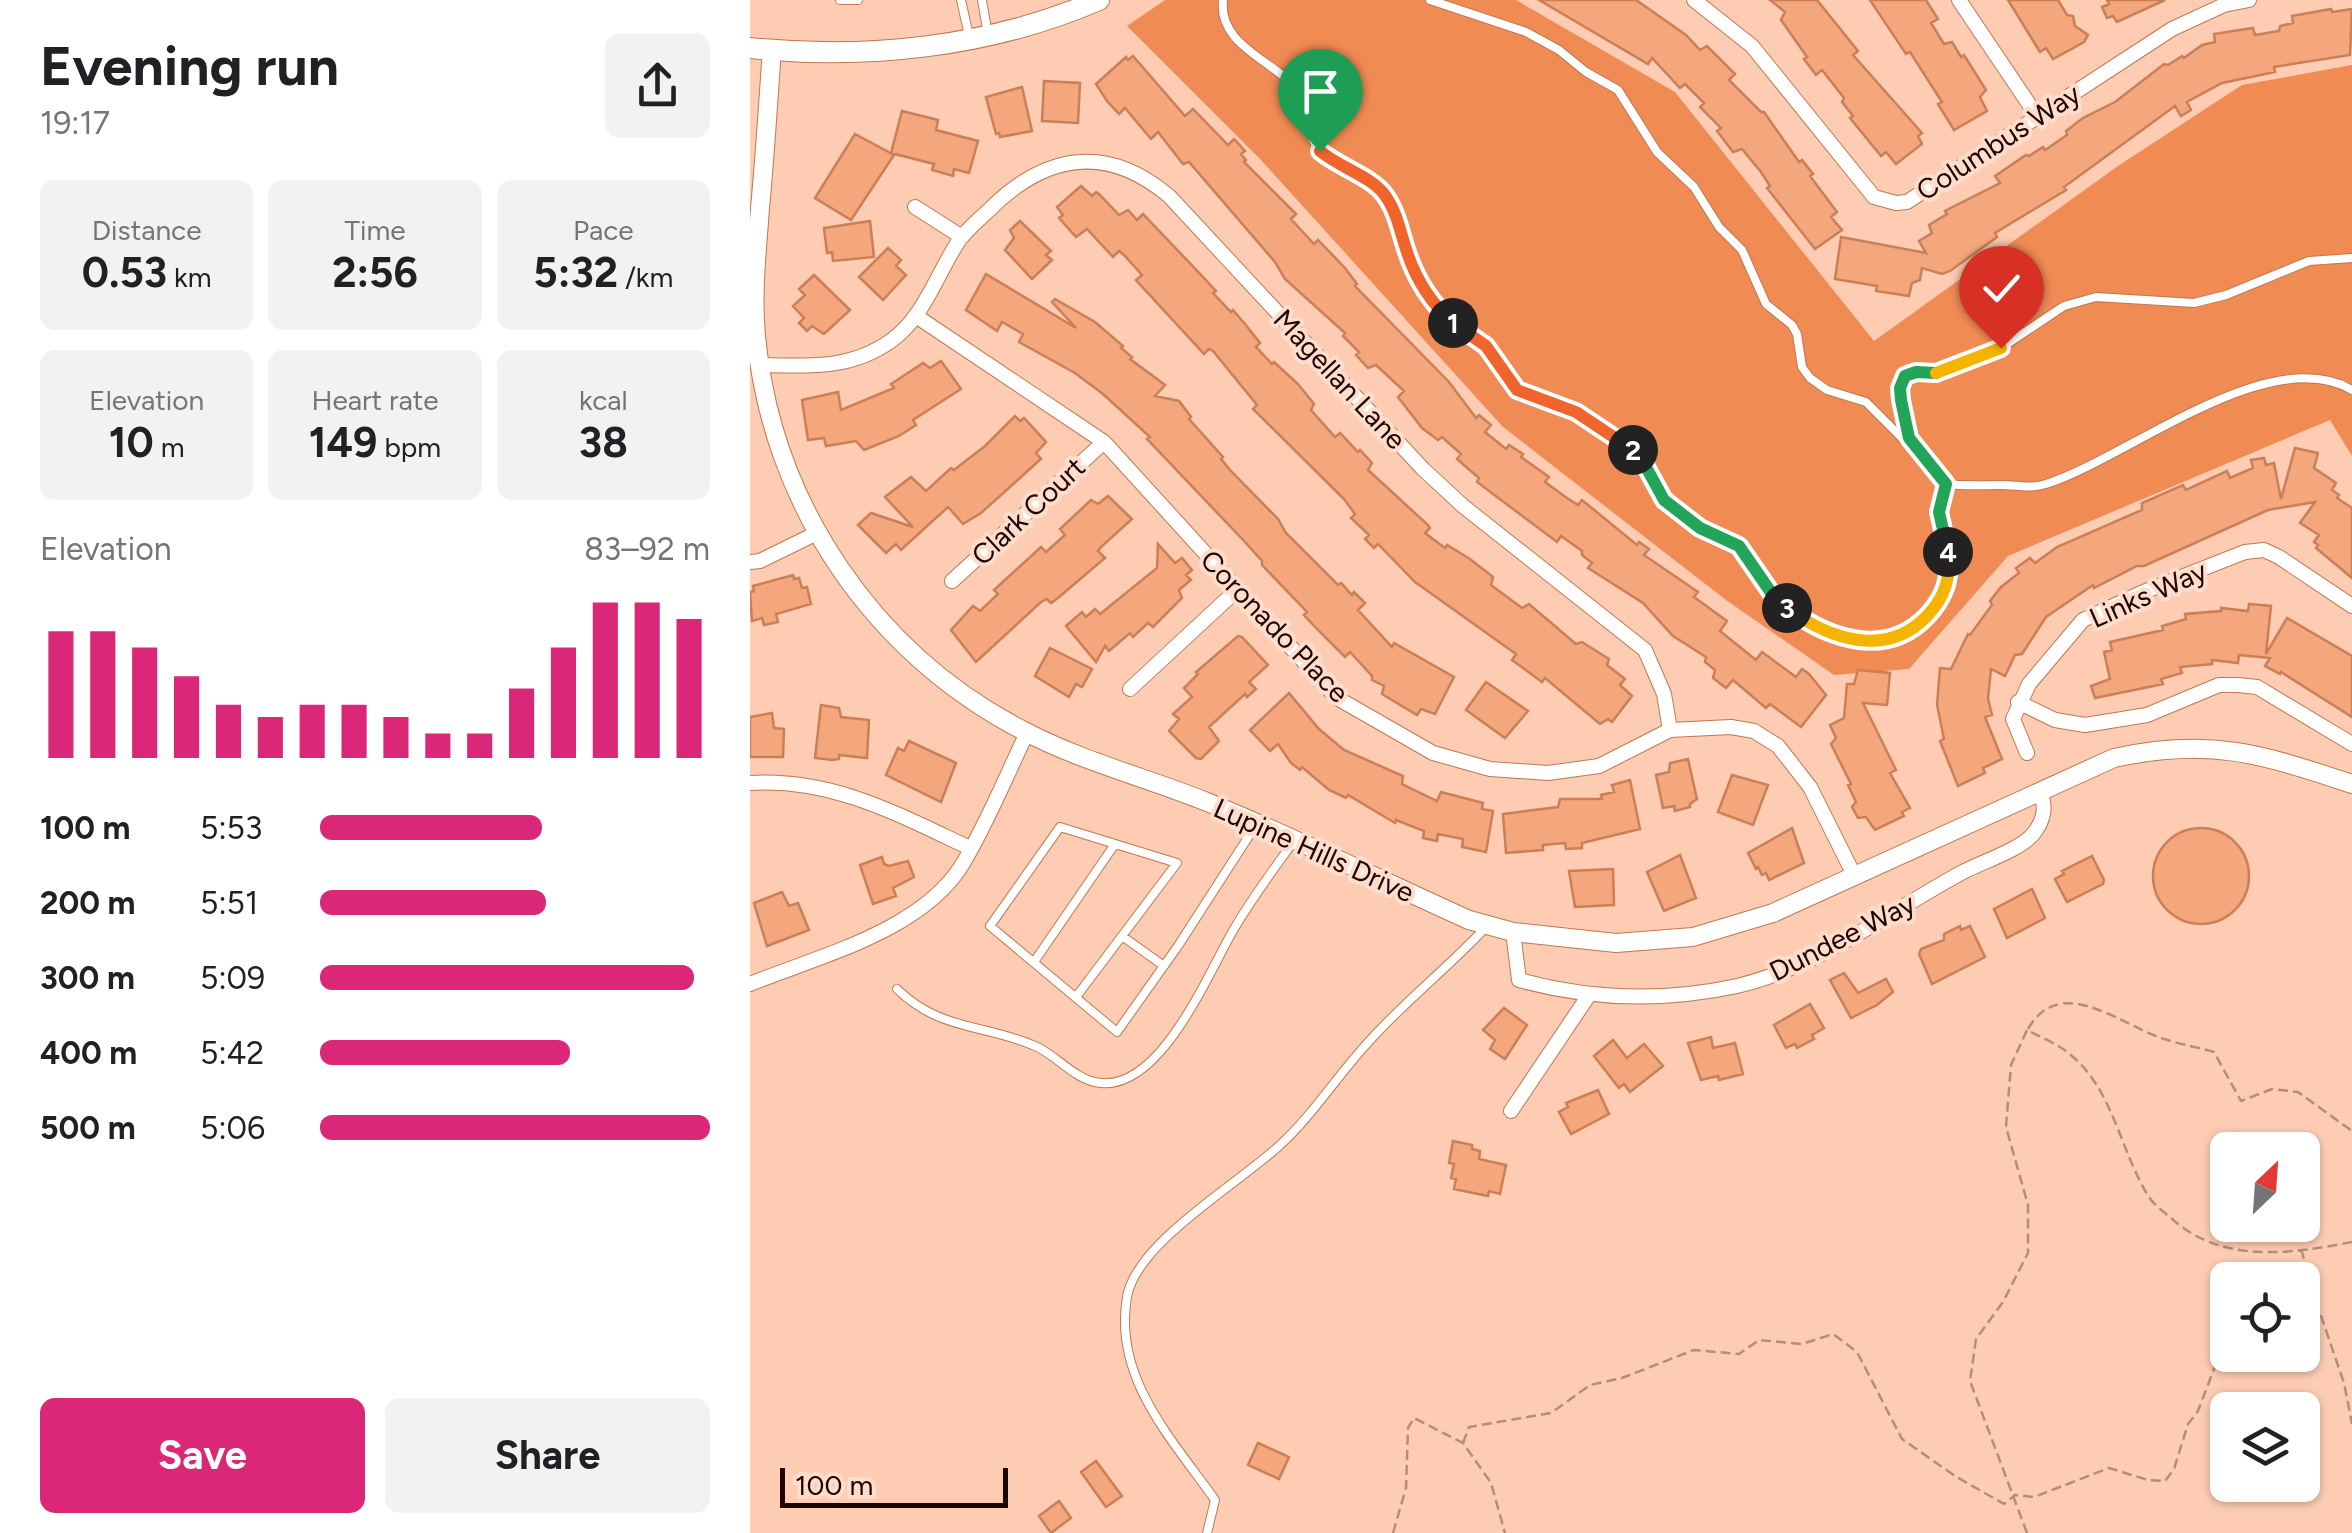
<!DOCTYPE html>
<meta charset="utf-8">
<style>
body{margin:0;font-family:Figtree,sans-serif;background:#f2f2f2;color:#202124;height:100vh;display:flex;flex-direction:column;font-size:38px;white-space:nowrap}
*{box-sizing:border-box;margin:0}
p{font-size:32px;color:#757577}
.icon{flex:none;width:55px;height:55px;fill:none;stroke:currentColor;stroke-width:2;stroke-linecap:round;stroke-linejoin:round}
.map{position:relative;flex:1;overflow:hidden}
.details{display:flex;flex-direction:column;background:#fff;width:750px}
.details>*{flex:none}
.needle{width:65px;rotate:25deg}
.controls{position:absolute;left:1460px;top:1132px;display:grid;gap:20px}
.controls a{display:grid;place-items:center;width:110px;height:110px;border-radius:15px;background:#fff;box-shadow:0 2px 8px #0004;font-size:50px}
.scale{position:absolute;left:30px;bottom:25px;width:228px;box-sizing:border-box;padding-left:10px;border:5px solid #1f0500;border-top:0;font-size:28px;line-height:35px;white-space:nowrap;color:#1f0500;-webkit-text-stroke:8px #feddcc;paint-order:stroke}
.pin{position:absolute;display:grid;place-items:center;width:85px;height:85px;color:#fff;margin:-102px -42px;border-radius:50% 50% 50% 0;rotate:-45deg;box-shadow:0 0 10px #0007}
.pin .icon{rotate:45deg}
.km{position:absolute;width:50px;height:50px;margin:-25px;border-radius:50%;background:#222;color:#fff;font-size:28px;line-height:50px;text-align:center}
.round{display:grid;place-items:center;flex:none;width:105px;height:105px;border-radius:15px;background:#f2f2f2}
.headline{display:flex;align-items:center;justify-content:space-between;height:170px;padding:0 40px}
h1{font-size:55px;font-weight:700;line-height:75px}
.stats{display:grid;grid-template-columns:repeat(3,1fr);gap:15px;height:170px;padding:10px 40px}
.stats div{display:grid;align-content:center;border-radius:15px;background:#f2f2f2;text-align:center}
.stats b{font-size:42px;font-weight:700}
.stats small{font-size:28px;font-weight:400}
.stats p{font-size:28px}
.chart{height:280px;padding:20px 40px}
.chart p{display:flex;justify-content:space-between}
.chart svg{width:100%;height:180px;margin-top:10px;stroke:#db2777;stroke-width:6}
.action{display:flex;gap:20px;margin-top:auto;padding:20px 40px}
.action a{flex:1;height:115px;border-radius:15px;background:#db2777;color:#fff;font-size:40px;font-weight:700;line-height:115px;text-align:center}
.action a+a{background:#f2f2f2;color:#202124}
ul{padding:0 40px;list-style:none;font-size:32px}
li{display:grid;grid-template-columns:160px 120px 1fr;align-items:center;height:75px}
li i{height:25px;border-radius:12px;background:#db2777}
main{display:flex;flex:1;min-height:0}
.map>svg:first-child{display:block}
.green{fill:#f18b54}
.building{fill:#f4a67d;stroke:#cb7f57;stroke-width:2.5}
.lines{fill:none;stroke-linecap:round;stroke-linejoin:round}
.service-casing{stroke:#c1774f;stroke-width:10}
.minor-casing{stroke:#c1774f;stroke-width:16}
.tertiary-casing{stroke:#c1774f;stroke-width:20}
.secondary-casing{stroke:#c1774f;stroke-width:22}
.path{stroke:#b68c7a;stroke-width:2.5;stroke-dasharray:10 5;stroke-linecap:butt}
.service{stroke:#fff;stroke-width:8}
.minor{stroke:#fff;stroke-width:14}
.tertiary{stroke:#fff;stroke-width:18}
.secondary{stroke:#fff;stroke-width:20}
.split-1-casing{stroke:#fff;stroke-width:20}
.split-2-casing{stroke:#fff;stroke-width:20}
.split-3-casing{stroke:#fff;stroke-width:20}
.split-4-casing{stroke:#fff;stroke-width:20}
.split-5-casing{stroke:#fff;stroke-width:20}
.split-6-casing{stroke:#fff;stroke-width:20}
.split-1{stroke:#f0652b;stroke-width:12}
.split-2{stroke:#f0652b;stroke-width:12}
.split-3{stroke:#22a559;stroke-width:12}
.split-4{stroke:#f5b400;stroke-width:12}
.split-5{stroke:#22a559;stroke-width:12}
.split-6{stroke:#f5b400;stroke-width:12}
.labels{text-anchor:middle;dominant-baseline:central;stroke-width:8;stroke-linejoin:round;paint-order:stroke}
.street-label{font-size:28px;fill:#1f0500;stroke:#feddcc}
</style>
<main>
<section class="details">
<div class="headline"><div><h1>Evening run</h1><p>19:17</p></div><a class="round"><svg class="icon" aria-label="share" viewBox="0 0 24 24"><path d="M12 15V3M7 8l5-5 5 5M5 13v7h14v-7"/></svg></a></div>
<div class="stats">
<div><p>Distance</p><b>0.53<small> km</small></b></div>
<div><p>Time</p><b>2:56</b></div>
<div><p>Pace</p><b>5:32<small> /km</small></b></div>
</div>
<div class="stats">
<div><p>Elevation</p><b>10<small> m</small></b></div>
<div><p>Heart rate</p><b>149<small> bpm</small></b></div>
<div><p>kcal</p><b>38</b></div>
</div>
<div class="chart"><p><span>Elevation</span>83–92 m</p>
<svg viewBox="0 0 160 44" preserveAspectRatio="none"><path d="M5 44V13M15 44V13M25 44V17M35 44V24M45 44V31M55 44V34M65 44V31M75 44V31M85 44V34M95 44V38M105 44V38M115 44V27M125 44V17M135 44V6M145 44V6M155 44V10"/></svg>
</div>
<ul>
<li><b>100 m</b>5:53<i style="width:57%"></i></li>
<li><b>200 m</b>5:51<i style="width:58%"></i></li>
<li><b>300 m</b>5:09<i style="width:96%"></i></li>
<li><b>400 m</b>5:42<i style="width:64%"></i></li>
<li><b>500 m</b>5:06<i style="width:100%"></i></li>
</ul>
<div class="action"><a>Save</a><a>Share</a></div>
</section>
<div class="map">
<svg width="1602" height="1533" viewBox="0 0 1602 1533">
<rect width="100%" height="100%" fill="#fdccb3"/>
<path class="green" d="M415 0H766L925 92 1124 341 1368 166 1492 85 1602 65V456L1580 420 1258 556 1159 669 1084 675 976 600 753 427 511 160 377 26Z"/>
<path class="building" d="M789 0H886L936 35 950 50 957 46 985 74 979 80 1011 112H1014L1049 162 1052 160 1063 174 1060 176 1087 212 1081 217 1092 230 1065 249 1017 188 1020 186 1011 172 992 149 983 152 967 131 971 128 950 107 954 103 935 84 930 88 902 58 898 64Z
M1020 0H1067L1108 51 1103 55 1172 133 1168 136 1172 144 1146 164 1136 152 1131 156 1100 118 1103 116 1092 102 1094 98 1072 70 1066 75 1054 59 1057 57 1031 20 1035 12Z
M1120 0H1176L1188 19 1181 23 1194 44 1202 42 1211 57 1214 55 1236 90 1230 97 1237 111 1204 130 1188 104 1192 102 1160 52 1156 54Z
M1258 0H1308L1317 15 1323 16 1325 26 1338 35 1334 42 1303 59 1296 48 1290 52Z
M1357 0H1415L1367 22 1363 16 1357 18 1352 7 1359 4Z
M1581 9 1582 12 1602 9 1600 55 1524 67 1525 72 1472 83 1437 102 1441 110 1431 116 1425 106 1314 187 1316 190 1245 233 1247 237 1200 271 1192 274 1172 268 1170 280 1162 283 1159 296 1126 291 1127 286 1085 279 1091 237 1176 253 1169 241 1182 233 1179 225 1197 214 1195 211 1250 183 1245 176 1276 155 1279 156 1293 147 1295 150 1317 135 1316 131 1333 118 1365 102 1414 64 1418 65 1432 56 1434 58 1452 45 1465 42 1464 34 1503 28 1505 35 1529 31 1530 26 1543 23 1542 16Z
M383 56 435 116 443 109 478 145 484 139 495 151 491 154 496 160 494 162 546 214 541 219 564 244 568 240 595 268 607 284 605 286 699 382 726 418 729 415 741 425 735 432 756 449 759 445 773 454 771 457 799 477 795 482 817 498 828 505 832 500 887 545 889 542 899 549 894 555 948 592 944 597 977 621 970 631 1006 660 1012 652 1046 677 1052 669 1059 674 1076 695 1051 727 1020 704 1016 708 983 680 976 688 963 678 965 670 955 662 956 657 923 636 893 603 838 568 842 563 832 555V551L811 536 807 542 727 482 729 478 707 459 711 454 692 437 688 440 672 428 648 397 654 391 626 365 618 368 606 355 609 352 593 336 595 333 535 279 525 262 439 162 433 164 408 132 401 139 375 108 369 114 357 101 346 84 376 57 378 60Z
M294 81 330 83 328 123 292 121Z
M272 87 282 131 250 137 249 133 246 134 236 97Z
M152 111 188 120 186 130 228 141 219 173 204 169 203 176 182 170 184 164 141 153Z
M105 134 144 155 101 220 65 198Z
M331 186 342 196 346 192 349 194 369 215 378 210 387 220 393 214 454 278 466 291 463 293 481 312 483 310 495 324 510 343 506 347 522 364 524 362 548 384 564 404 561 410 585 437 590 433 608 452 610 450 622 463 618 470 678 525 680 528 675 533 695 548 697 545 720 559 743 577 741 585 772 608 779 604 826 644 832 642 859 659 857 665 875 679 870 685 882 696 862 722 858 719 850 724 795 678 792 682 762 660 766 654 665 582 628 544 624 548 615 539 619 535 601 518 605 514 594 499 503 409 507 405 463 351 459 349 454 354 386 280 392 275 374 255 369 251 363 257 337 229 326 237 309 218 313 215 307 207Z
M120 221 124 257 83 261 82 252 77 253 74 228Z
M270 221 301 251 296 255 302 260 282 279 255 250 264 238 260 230Z
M138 248 151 260 146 266 156 275 133 300 109 277Z
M236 274 326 328 302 302 305 299 345 322 373 346 371 348 382 357 380 359 415 385 405 396 429 401 441 417 439 419 473 457 471 459 480 470 528 519 536 533 588 585 591 583 602 595 604 592 615 603 608 610 642 647 644 643 704 677 685 714 671 709 667 715 632 694 634 686 622 680V676L600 652 595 657 566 628 554 615 557 612 512 565V561L495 542 397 439 400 437 353 394 325 373 269 342 273 334 252 322 247 331 216 310Z
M64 275 100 310 74 334 62 326 57 331 49 323 54 318 43 306 55 295 49 289Z
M191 361 211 389 163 420 166 425 149 436 114 450 106 441 76 446 74 438 58 440 52 400 88 392 91 410 144 388 141 384 173 363 180 368Z
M265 416 270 421 274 418 296 442 286 453 291 459 231 513 213 524 198 507 151 550 146 544 136 553 108 525 121 513 163 527 135 497 161 477 176 491 201 468 204 470 235 446Z
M1545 448 1568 453 1564 468 1586 483 1582 490 1589 495 1587 498 1602 508V578L1566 548 1568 545 1564 542 1569 535 1550 523 1565 502 1518 510 1394 566H1387L1344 588 1343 585 1296 617 1272 654 1265 655 1255 676 1241 669 1238 699 1242 715 1235 717 1252 759 1233 768 1235 773 1208 786 1190 741 1194 739 1187 705 1190 668 1201 669 1218 634 1220 635 1242 605 1240 601 1251 587 1269 573 1266 568 1280 558 1285 563 1307 547 1392 510V503L1433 485 1436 490 1477 471 1480 478 1503 468 1501 460 1514 458 1516 465 1524 463 1531 499Z
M358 496 382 519 351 547 348 551 355 558 308 598 301 603 297 599 291 602 226 662 201 630 223 606 230 611 248 594 244 590 291 547 296 552 315 535 310 529 341 500 348 504Z
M408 544 425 563 432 558 442 570 436 575 441 580 429 590 432 598 403 627 398 623 383 637 380 633 359 651 355 646 346 662 316 626 332 612 336 617 345 609 350 614 407 568Z
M43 575 44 579 49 578 52 588 57 587 61 604 26 614 28 622 14 625 12 618 2 621 0 592 4 591 3 586Z
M1499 604 1521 606 1516 654 1537 618 1602 656V717L1531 672 1530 674 1515 666 1520 658 1489 655 1488 663 1462 660V664L1430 667 1432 673 1411 679 1413 684 1345 698 1341 686 1360 679 1354 652 1362 650 1360 642 1413 630 1412 626 1436 619 1435 614 1471 611V608L1498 611Z
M488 636 492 637 518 665 499 682 506 689 497 697 495 694 459 727 469 741 451 759 446 758 419 731 429 719 423 714 442 697 434 688 448 674 446 672Z
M300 648 342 669 332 687 326 684 319 697 285 676Z
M1108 670 1140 673 1137 705 1113 703 1146 770 1140 773 1160 808 1152 812 1154 816 1125 830 1116 817 1108 818 1102 807 1106 802 1098 785 1101 784 1081 744 1086 738 1080 725 1094 718 1097 684H1104Z
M736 682 778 711 755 738 716 710Z
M539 693 569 729 594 750 653 776 652 784 687 801 691 792 733 803 732 809 743 811 736 852 712 847 713 839 688 834 687 841 673 838 674 831 646 820 645 823 598 795 596 798 579 790 552 767 550 770 541 763 528 744 520 751 500 730Z
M71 705 89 708 91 717 119 720 117 758 89 755V759L82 760 65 758Z
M22 713 24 728 34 729 33 757H0V717Z
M159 741 206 763 191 802 136 775 148 748 154 751Z
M938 759 947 799 940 804V807L925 811 924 806 913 808 906 775 919 772 920 763Z
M982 775 1018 785 1003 825 968 812Z
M880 780 890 829 832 843V848L816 849 815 843 793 845V850L756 853 753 814 808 807 810 799H852L851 795 864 792 862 785Z
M1403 876a48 48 0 1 1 96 0a48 48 0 1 1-96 0Z
M1042 828 1054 863 1019 880 1016 873 1012 875 1008 867 1006 869 998 853Z
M930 855 946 898 914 911 897 872Z
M1342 856 1354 880 1353 884 1317 902 1305 879 1314 874 1312 871Z
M132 857 134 864 139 866 158 861 164 877 143 888 146 896 123 904 110 865Z
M863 869 864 905 825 907 819 871Z
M1282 889 1295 918 1257 938 1244 909Z
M32 892 39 906 48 903 59 930 17 946 4 903Z
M1210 926 1211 930 1220 926 1235 957 1182 984 1169 954 1171 949 1194 940V934Z
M1094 973 1108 993 1136 979 1143 992 1127 1005 1101 1018 1080 980Z
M1060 1004 1074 1028 1062 1035 1064 1039 1047 1048 1045 1044 1036 1048 1024 1025Z
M754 1008 777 1025 755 1059 740 1049 745 1040 733 1030Z
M961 1037 963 1048 985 1043 993 1074 969 1080 968 1076 951 1080 938 1043Z
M863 1040 877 1058 894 1044 913 1066 880 1092 874 1084 869 1088 844 1056Z
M848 1090 859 1114 821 1134 809 1112 818 1107 816 1103Z
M703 1141 722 1145V1149L730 1151 729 1159 756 1165 750 1194 739 1191 738 1196 704 1189 706 1179 701 1178 704 1164 699 1163Z
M508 1443 539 1457 529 1479 498 1465Z
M346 1461 372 1496 356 1507 331 1472Z
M309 1501 321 1518 301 1533 289 1516Z"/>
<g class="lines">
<g class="service-casing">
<path id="service" d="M90 0H108
M211 0 220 40
M232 0 238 35
M473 0C468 42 516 58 541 83 558 100 552 133 571 151 588 169 617 173 633 193 659 226 656 272 687 308 701 323 721 330 735 345 749 358 754 382 771 392 786 401 805 404 821 410 843 419 866 436 884 451 900 464 902 487 916 502 926 512 945 527 959 533 968 536 978 539 986 545 1001 557 1010 578 1022 593 1053 631 1120 659 1163 628 1236 576 1169 534 1196 484 1215 486 1232 485 1250 485 1267 485 1280 489 1296 484 1378 458 1519 341 1602 390
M680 0 776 32 809 50 836 72 868 90 907 152 944 187 969 227 992 250 1016 304 1042 325 1047 334 1052 367 1060 378 1077 390 1116 402 1166 452 1176 458C1157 438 1147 409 1152 381L1160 373H1187L1216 364 1251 348 1314 306 1346 297 1444 303 1476 295 1559 261 1602 258
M1176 458 1196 484
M372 936 414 966
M284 962 365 844
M147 989C190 1031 234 1024 285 1046 307 1055 325 1081 351 1083 412 1089 459 971 484 929 502 898 523 870 544 841
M326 997 427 863 310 827 240 926 367 1032 428 946 506 825
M457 1533 465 1500C422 1439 363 1378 377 1297 386 1243 488 1184 530 1145 565 1113 591 1070 624 1036 660 997 702 964 738 925"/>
</g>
<g class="minor-casing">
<path id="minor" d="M944 0 1002 46 1124 197 1146 203 1157 202 1422 29 1474 5 1499 0
M1209 0 1287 116
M165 207 212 237
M166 316 354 442 587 698 683 753 740 769 798 773 849 766 920 730 981 727 1004 731 1028 746 1060 787 1105 877
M10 365C58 366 101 370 142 340 175 316 188 271 210 239 218 229 228 220 237 212 293 155 355 142 419 196L673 469 713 506 895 650 914 694 920 730
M0 562 10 561 67 533
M202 581 354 442
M380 689 488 589
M1268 702 1305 720 1335 725 1397 715 1469 685H1488L1507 687 1602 744
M1277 753 1263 719 1279 684 1333 620 1391 593 1495 552 1514 550 1529 557 1602 606
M0 783C83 778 147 814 220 848
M763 932 769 980C841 1000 913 1002 987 986 1068 967 1139 912 1211 873 1231 862 1271 850 1284 833 1294 820 1297 805 1289 791
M0 984C69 956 171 931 212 865 237 824 256 776 277 733
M761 1111 839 995"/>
</g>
<g class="tertiary-casing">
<path id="tertiary" d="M22 50C18 103 15 156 10 208 7 251 2 294 6 336 22 505 124 654 274 731 331 761 397 778 457 802 546 838 632 881 719 920L763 932 866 943 943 937 1023 913 1364 758C1461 737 1511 754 1602 784"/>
</g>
<g class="secondary-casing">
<path id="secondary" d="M0 48C118 60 240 47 349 0"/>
</g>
<path class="path" d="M1278 1029C1310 973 1370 1024 1411 1038 1428 1044 1447 1047 1464 1052L1491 1101 1522 1089 1548 1092 1602 1131
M1551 1249 1566 1301 1552 1306
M1566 1301 1594 1383 1602 1424
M713 1443 719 1427 801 1413 840 1385 872 1378 944 1350 989 1354 1009 1340 1052 1344 1083 1334 1107 1352 1152 1439 1205 1476 1254 1504 1265 1495 1284 1497 1359 1468 1398 1480 1415 1481 1424 1469 1438 1424 1448 1411 1478 1332
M643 1533 656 1488 658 1428 664 1418 713 1443 741 1483 755 1533
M1277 1533 1220 1381 1226 1339 1253 1302 1278 1253V1205L1256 1127 1261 1065 1277 1030C1290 1037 1306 1043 1317 1052 1363 1086 1370 1152 1399 1197 1404 1205 1414 1212 1421 1218 1471 1264 1540 1254 1602 1242"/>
<use href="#service" class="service"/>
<use href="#minor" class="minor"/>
<use href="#tertiary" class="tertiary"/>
<use href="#secondary" class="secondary"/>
</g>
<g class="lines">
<g class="split-1-casing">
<path id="split-1" d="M570 151C589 167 620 176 634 194 647 211 650 232 657 252 666 280 681 303 703 323"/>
</g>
<g class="split-2-casing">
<path id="split-2" d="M703 323 736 346 767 390 826 412 883 450"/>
</g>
<g class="split-3-casing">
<path id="split-3" d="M883 450 890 456 914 500 950 528 989 546 1020 591 1037 608"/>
</g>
<g class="split-4-casing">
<path id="split-4" d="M1037 608C1079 639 1136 659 1177 616 1195 597 1201 578 1198 552"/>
</g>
<g class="split-5-casing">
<path id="split-5" d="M1186 373 1166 372 1155 376 1150 388 1151 400 1159 438 1196 484 1189 512 1198 552"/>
</g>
<g class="split-6-casing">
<path id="split-6" d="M1186 373 1251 348"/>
</g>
<use href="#split-1" class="split-1"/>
<use href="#split-2" class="split-2"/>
<use href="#split-3" class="split-3"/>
<use href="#split-4" class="split-4"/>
<use href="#split-5" class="split-5"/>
<use href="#split-6" class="split-6"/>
</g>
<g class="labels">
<g class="street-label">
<text transform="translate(1248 142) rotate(-33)">Columbus Way</text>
<text transform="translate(590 379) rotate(47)">Magellan Lane</text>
<text transform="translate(278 511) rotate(-43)">Clark Court</text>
<text transform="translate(1398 594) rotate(-24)">Links Way</text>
<text transform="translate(525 626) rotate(46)">Coronado Place</text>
<text transform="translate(564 850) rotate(24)">Lupine Hills Drive</text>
<text transform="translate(1092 937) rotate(-27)">Dundee Way</text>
</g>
</g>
</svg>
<div class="controls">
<a><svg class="needle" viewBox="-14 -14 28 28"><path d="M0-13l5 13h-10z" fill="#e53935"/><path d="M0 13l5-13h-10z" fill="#757577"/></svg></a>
<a><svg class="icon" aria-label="locate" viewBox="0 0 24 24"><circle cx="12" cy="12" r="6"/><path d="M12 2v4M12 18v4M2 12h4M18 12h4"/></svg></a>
<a><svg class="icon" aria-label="layers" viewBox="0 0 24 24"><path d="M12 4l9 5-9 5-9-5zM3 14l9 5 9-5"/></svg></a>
</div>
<div class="scale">100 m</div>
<div class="pin" style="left:570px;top:151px;background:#1e9e55"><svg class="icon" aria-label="arrive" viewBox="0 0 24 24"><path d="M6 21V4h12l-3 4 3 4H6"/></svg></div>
<div class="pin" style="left:1251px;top:348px;background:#d93025"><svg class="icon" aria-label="check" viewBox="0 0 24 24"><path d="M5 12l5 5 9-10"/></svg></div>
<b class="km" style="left:703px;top:323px">1</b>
<b class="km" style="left:883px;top:450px">2</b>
<b class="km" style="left:1037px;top:608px">3</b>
<b class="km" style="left:1198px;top:552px">4</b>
</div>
</main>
